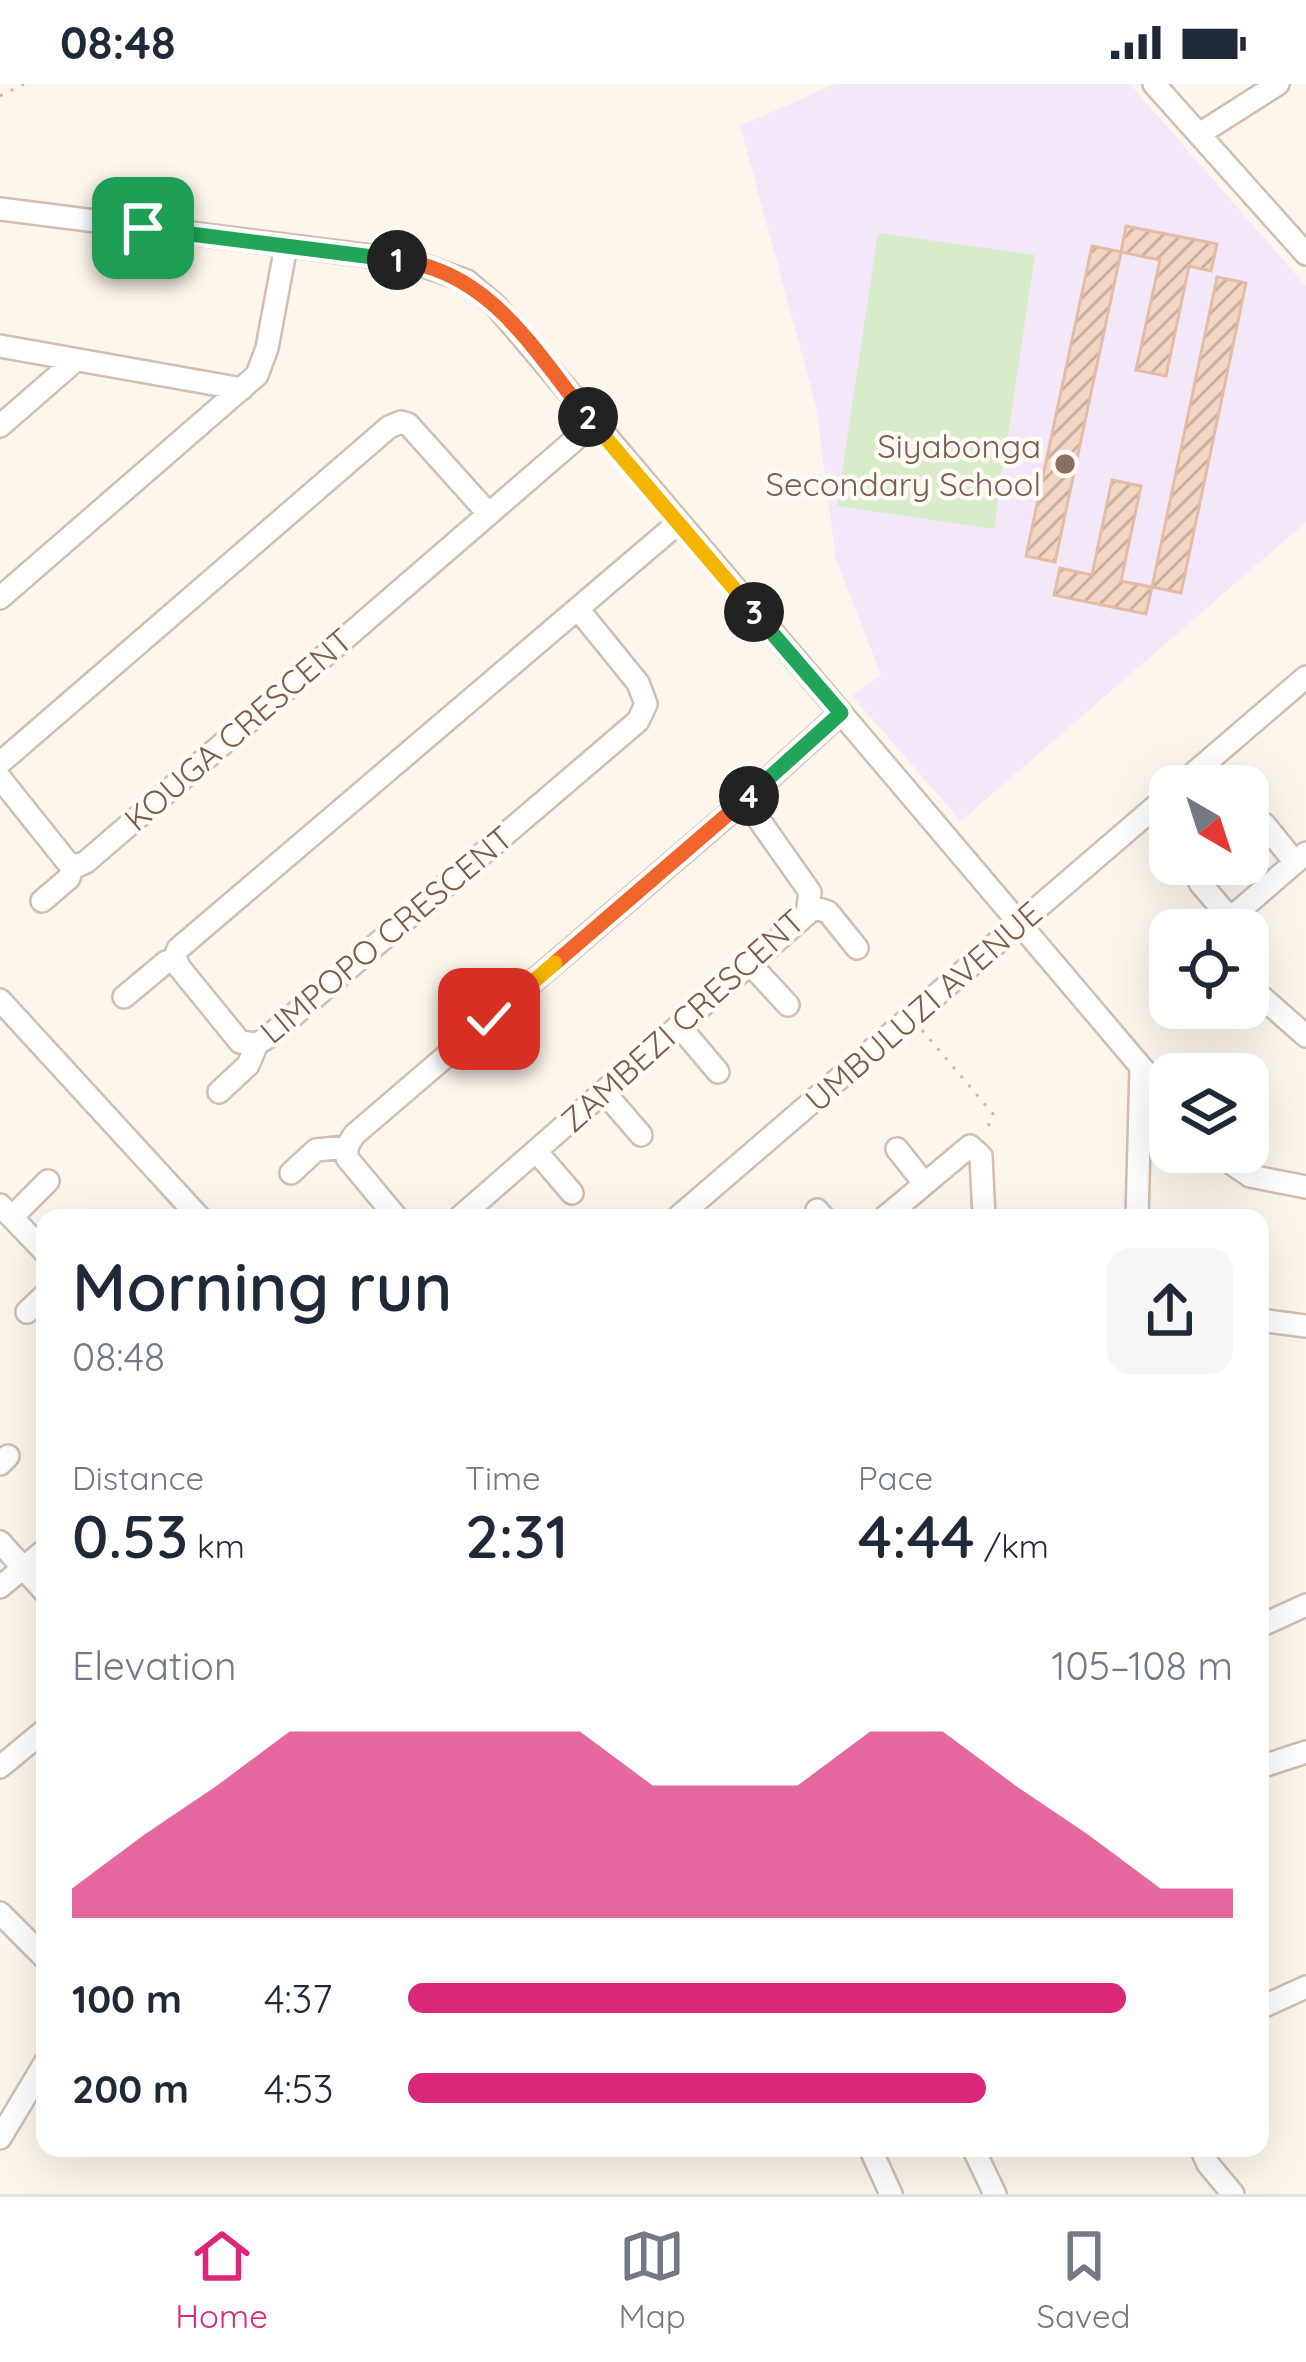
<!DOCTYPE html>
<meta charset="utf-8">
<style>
body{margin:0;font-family:Quicksand,sans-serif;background:#f6f6f7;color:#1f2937;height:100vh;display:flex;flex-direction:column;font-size:45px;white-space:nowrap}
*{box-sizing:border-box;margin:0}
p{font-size:39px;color:#747a83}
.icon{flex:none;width:66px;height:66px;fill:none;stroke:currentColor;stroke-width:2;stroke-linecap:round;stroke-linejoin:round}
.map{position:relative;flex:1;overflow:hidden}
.panel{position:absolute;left:36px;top:1125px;width:1233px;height:948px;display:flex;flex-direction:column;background:#fff;border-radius:24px;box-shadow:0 12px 48px #0002}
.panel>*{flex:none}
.needle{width:78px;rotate:141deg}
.tools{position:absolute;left:1149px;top:681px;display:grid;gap:24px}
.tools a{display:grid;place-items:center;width:120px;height:120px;border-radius:24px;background:#fff;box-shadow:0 12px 48px #0002;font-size:60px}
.pin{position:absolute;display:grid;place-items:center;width:102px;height:102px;color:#fff;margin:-51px;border-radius:24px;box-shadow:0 6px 18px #0006}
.km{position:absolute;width:60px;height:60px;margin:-30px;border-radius:50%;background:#222;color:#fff;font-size:33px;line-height:60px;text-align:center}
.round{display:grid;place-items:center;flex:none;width:126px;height:126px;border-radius:24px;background:#f6f6f7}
.head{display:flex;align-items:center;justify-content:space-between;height:204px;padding:0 36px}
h1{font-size:66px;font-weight:600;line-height:90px}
.stats{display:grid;grid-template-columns:repeat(3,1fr);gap:18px;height:204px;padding:12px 36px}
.stats div{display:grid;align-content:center}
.stats b{font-size:60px;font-weight:600}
.stats small{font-size:33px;font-weight:400}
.stats p{font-size:33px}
.chart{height:336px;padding:24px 36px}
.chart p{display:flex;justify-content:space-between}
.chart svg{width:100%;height:216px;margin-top:12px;fill:#db2777;opacity:.7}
ul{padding:0 36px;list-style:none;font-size:39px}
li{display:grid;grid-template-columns:192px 144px 1fr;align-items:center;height:90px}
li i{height:30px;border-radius:15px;background:#db2777}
.status{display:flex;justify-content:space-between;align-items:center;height:84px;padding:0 60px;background:#fff;direction:ltr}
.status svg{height:33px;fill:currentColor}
.dock{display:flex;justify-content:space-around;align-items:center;height:168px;border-top:3px solid #e0e1e3;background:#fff;font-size:33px;color:#747a83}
.dock a{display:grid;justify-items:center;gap:6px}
.dock .current{color:#db2777}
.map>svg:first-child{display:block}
.education{fill:#f3e8fa}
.garden{fill:#d8ecc9}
.building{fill:url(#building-hatch);stroke:#e6bba3;stroke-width:3}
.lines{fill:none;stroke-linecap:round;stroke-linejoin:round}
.minor-casing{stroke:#d1beb0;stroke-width:26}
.path{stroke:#d9b8a5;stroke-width:3;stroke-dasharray:3 9;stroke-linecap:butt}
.minor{stroke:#fff;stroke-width:21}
.split-1-casing{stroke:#fff;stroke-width:24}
.split-2-casing{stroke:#fff;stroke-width:24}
.split-3-casing{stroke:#fff;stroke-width:24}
.split-4-casing{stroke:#fff;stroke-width:24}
.split-5-casing{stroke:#fff;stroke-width:24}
.split-6-casing{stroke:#fff;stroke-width:24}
.split-1{stroke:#22a559;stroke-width:15}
.split-2{stroke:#f0652b;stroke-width:15}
.split-3{stroke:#f5b400;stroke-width:15}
.split-4{stroke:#22a559;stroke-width:15}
.split-5{stroke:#f0652b;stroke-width:15}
.split-6{stroke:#f5b400;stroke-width:15}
.education-dot{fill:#8d6e63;stroke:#fffaf3;stroke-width:4.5}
.labels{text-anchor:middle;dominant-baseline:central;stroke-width:9;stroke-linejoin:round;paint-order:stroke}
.education-label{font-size:33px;fill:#785e54;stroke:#fffaf3;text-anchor:end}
.street-label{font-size:33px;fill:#7a5c4d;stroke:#fffaf3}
</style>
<div class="status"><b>08:48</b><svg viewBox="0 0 49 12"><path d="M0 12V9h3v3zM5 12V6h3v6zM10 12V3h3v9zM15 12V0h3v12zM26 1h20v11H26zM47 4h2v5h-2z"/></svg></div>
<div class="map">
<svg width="1306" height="2110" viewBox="0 0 1306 2110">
<defs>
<pattern id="building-hatch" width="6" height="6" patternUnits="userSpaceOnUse" patternTransform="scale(3)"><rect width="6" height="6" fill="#f3d5c3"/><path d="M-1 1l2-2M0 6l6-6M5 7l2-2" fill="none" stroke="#cab0a1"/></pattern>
</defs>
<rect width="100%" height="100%" fill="#fdf6ec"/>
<path class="education" d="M835 0H1130L1306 202V438L961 737 852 612 881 591 836 476 816 322 740 42Z"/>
<path class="garden" d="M878 149 1035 171 994 445 837 422Z"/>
<path class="building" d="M1126 142 1217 160 1211 187 1189 182 1166 292 1136 286 1160 176 1121 168Z
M1092 162 1121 168 1055 478 1026 472Z
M1217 193 1246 199 1181 509 1152 503Z
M1112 396 1141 402 1121 497 1152 503 1146 530 1054 511 1060 484 1092 491Z"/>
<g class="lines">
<g class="minor-casing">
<path id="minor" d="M1154 0 1306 170
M1201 49 1278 0
M0 125 410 177 467 197 496 222 1170 1017
M0 262 242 305
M0 342 76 276
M0 514 257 291 267 264 286 162
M578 525 638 599 646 620 638 637 268 953 257 960 240 958 179 883 175 873 178 865 677 440
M0 679 389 343 401 338 408 340 487 428
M0 694 68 779 77 782 86 778 593 340
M1179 702 1306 593
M1264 740 1295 778
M1200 799 1229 833
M42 817 69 794 73 781
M810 822 828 828 857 864
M1217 846 1306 769
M751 881 788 921
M1248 901 1306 952
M124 913 166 878 175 877
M0 916 200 1134
M680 943 718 988
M219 1008 248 981 257 960
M604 1008 641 1051
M897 1065 924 1099
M536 1067 572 1109
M1215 1068 1250 1092 1306 1103
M291 1089 316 1066 347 1063
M0 1121 45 1168
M817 1126 824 1134
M12 1133 48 1097
M397 1134 347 1074V1063L354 1051 745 716 841 629
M459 1134 807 830 810 808 745 716
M677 1134 1170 710
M884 1134 970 1062 981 1072 984 1134
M1137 1134 1141 983
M27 1228 45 1211
M1260 1236 1306 1242
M0 1380 8 1372
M0 1458 45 1508
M0 1503 45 1466
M1260 1542 1306 1521
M0 1683 45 1646
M1260 1683 1306 1668
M0 1829 45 1874
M1260 1924 1306 1903
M0 2054 45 1979
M870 2064 891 2110
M973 2064 995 2110
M1201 2064 1208 2080 1233 2110"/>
</g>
<path class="path" d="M0 12 24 0
M922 946 993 1030 986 1048"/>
<use href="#minor" class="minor"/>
</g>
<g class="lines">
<g class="split-1-casing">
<path id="split-1" d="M143 144 397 176"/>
</g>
<g class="split-2-casing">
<path id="split-2" d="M397 176C491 187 533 266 588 333"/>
</g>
<g class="split-3-casing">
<path id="split-3" d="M588 333 754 528"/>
</g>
<g class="split-4-casing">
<path id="split-4" d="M749 712 841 629 754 528"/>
</g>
<g class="split-5-casing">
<path id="split-5" d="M555 879 749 712"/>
</g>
<g class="split-6-casing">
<path id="split-6" d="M489 935 555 879"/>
</g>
<use href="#split-1" class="split-1"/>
<use href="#split-2" class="split-2"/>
<use href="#split-3" class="split-3"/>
<use href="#split-4" class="split-4"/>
<use href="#split-5" class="split-5"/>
<use href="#split-6" class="split-6"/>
</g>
<circle class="education-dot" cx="1065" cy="380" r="12"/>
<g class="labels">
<g class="education-label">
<text x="1041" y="361">Siyabonga<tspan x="1041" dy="38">Secondary School</tspan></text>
</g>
<g class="street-label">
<text transform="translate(238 645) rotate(-41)">KOUGA CRESCENT</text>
<text transform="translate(386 850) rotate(-40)">LIMPOPO CRESCENT</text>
<text transform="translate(923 922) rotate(-41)">UMBULUZI AVENUE</text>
<text transform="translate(682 936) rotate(-42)">ZAMBEZI CRESCENT</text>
</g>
</g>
</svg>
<div class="tools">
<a><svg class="needle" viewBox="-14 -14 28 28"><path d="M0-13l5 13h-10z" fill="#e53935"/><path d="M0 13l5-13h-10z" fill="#747a83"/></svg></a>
<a><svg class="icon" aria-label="locate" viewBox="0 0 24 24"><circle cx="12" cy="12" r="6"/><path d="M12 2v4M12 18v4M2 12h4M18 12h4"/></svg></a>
<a><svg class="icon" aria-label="layers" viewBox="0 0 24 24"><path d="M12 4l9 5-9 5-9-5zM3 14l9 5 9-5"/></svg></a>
</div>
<div class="pin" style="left:143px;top:144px;background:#1e9e55"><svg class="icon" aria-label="arrive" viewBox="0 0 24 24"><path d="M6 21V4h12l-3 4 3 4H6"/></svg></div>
<div class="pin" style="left:489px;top:935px;background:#d93025"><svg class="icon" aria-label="check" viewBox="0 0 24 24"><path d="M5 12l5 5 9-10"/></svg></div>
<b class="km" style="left:397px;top:176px">1</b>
<b class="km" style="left:588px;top:333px">2</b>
<b class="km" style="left:754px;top:528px">3</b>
<b class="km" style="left:749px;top:712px">4</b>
<section class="panel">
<div class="head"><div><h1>Morning run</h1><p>08:48</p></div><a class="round"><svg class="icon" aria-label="share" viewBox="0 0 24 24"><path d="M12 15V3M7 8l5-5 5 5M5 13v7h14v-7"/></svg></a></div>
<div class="stats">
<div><p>Distance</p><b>0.53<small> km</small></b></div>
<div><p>Time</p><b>2:31</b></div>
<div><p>Pace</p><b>4:44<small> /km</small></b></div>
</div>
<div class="chart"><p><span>Elevation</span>105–108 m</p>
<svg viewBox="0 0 160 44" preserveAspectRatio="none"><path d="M0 44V38L10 27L20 17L30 6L40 6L50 6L60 6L70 6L80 17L90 17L100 17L110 6L120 6L130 17L140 27L150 38L160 38V44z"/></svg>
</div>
<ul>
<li><b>100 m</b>4:37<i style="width:87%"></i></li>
<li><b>200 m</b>4:53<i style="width:70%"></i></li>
</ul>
</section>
</div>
<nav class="dock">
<a class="current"><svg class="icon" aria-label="home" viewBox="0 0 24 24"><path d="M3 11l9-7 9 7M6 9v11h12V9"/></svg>Home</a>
<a><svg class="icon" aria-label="map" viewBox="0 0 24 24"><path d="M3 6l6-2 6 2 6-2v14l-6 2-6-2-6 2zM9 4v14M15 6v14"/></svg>Map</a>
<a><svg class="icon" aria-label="saved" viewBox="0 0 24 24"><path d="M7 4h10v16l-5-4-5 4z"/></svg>Saved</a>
</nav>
